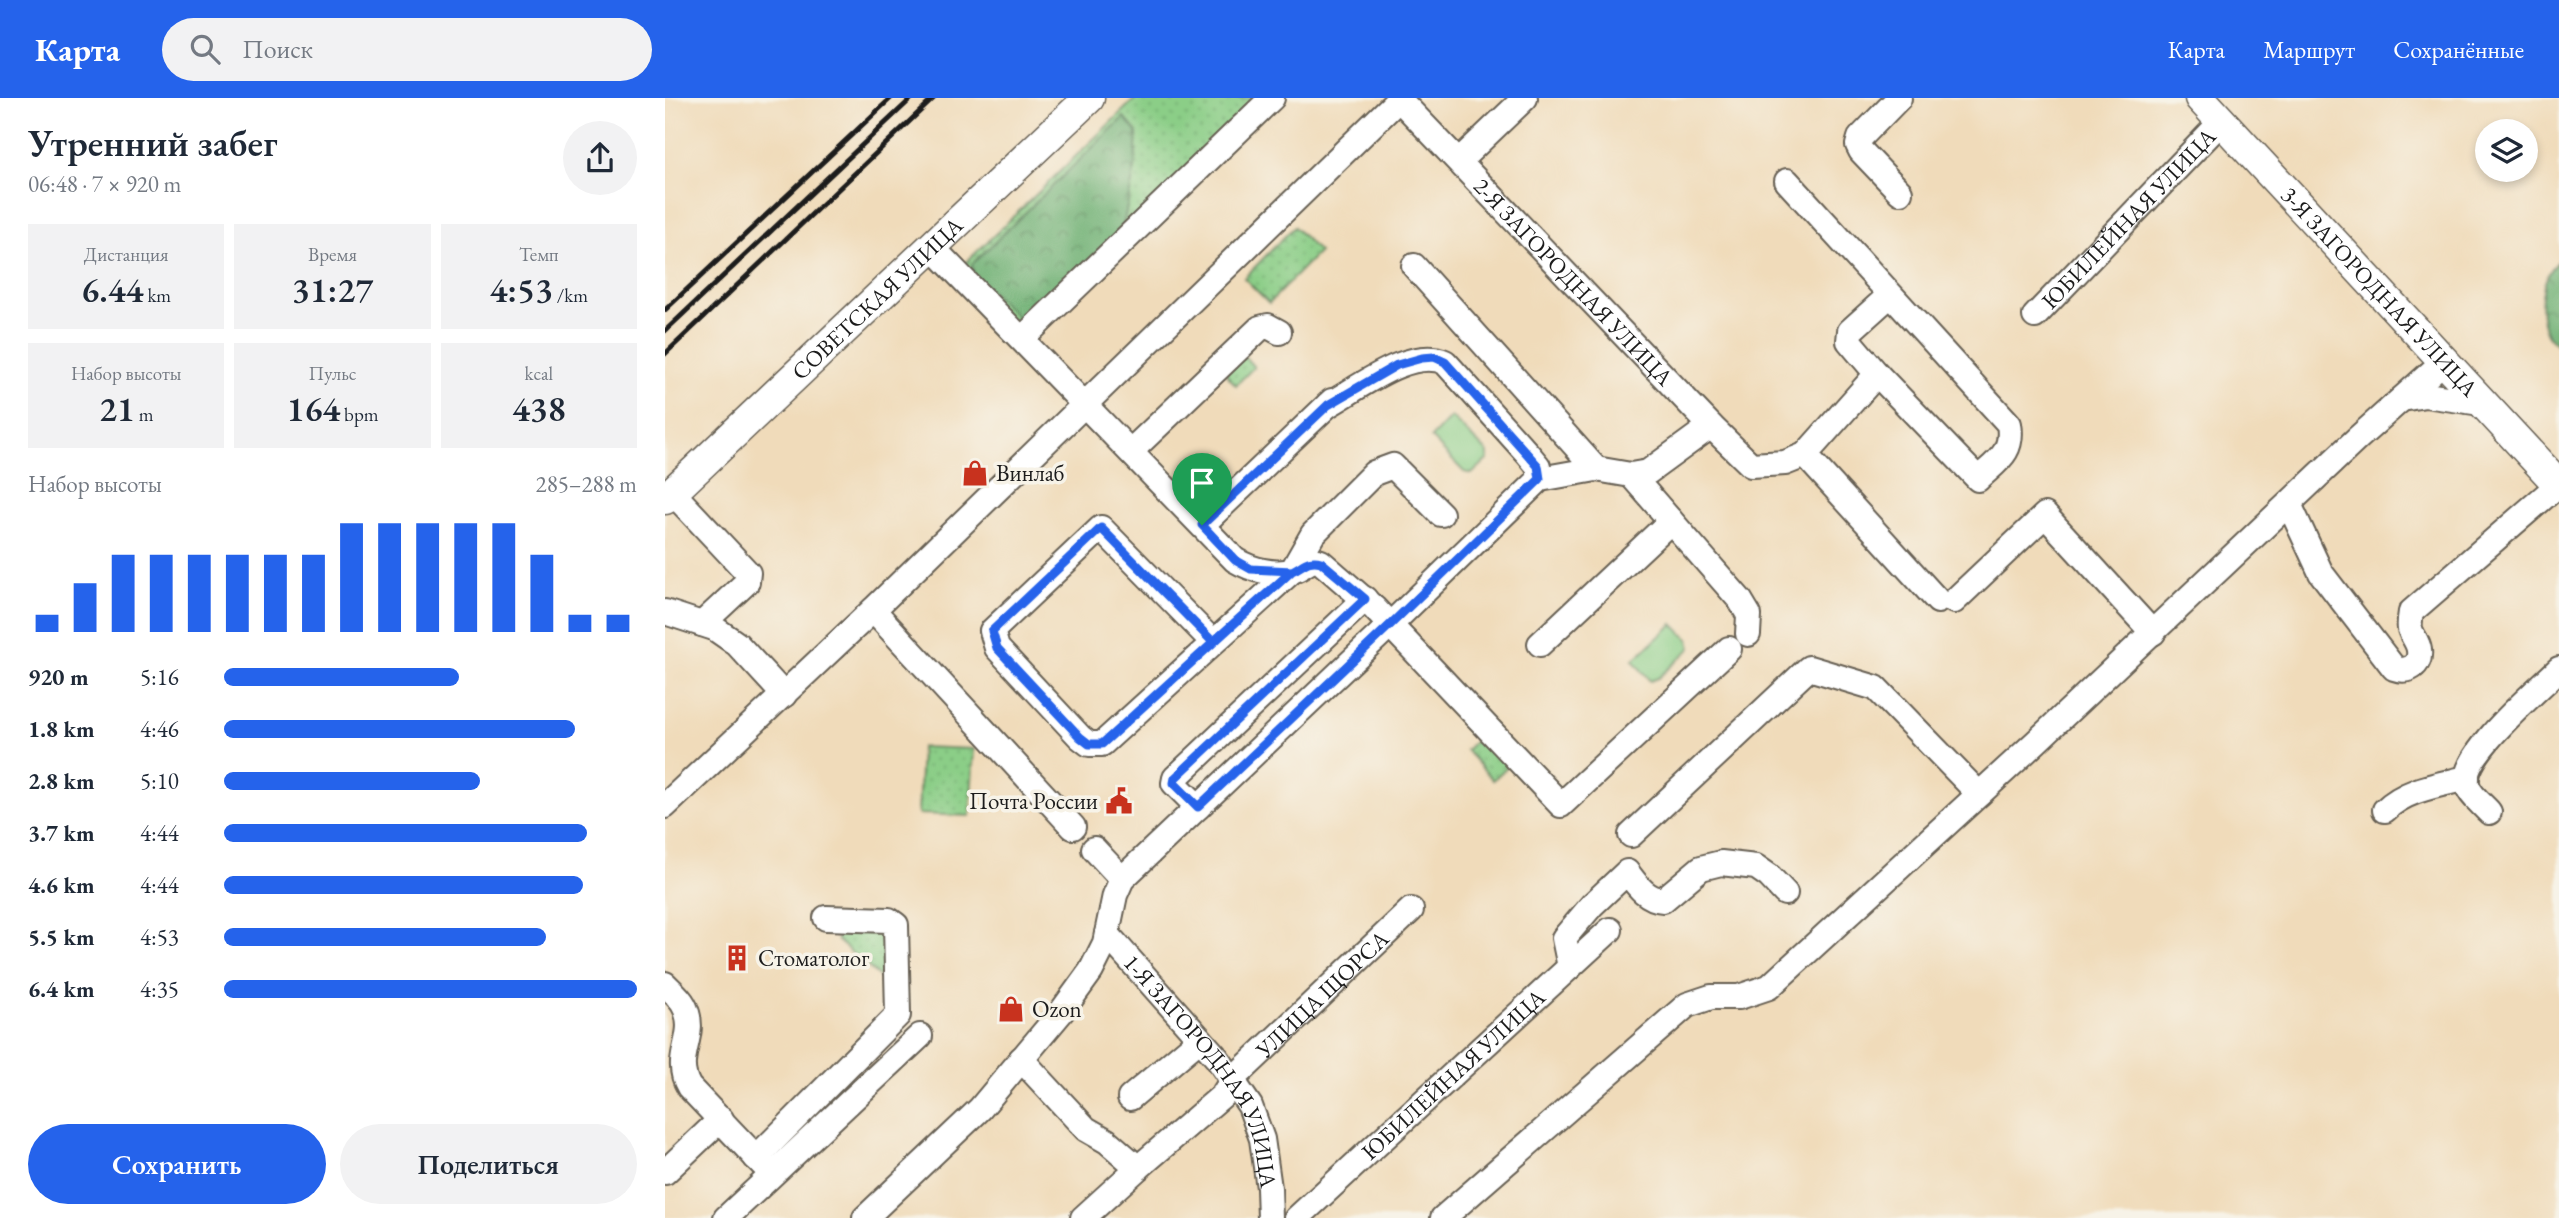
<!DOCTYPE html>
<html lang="ru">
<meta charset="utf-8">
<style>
body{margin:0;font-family:"EB Garamond",serif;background:#f2f2f3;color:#1f2937;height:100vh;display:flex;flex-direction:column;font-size:26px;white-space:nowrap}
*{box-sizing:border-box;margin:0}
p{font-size:23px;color:#747a83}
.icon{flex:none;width:38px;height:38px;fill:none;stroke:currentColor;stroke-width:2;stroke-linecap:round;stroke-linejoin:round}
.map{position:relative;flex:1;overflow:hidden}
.side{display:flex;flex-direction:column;background:#fff;width:665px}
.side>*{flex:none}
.buttons{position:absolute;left:1810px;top:21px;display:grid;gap:14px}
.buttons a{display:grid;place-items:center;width:63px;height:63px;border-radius:50%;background:#fff;box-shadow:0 4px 10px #0003;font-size:35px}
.pin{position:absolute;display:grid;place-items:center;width:60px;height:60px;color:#fff;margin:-72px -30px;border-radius:50% 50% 50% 0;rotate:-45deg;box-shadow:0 0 7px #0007}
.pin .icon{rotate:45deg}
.round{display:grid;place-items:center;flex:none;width:74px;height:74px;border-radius:37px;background:#f2f2f3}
.overview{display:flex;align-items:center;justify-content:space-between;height:119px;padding:0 28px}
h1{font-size:38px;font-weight:600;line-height:52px}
.figures{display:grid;grid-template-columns:repeat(3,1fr);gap:10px;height:119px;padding:7px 28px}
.figures div{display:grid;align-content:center;border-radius:0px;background:#f2f2f3;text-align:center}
.figures b{font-size:35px;font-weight:600}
.figures small{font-size:19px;font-weight:400}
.figures p{font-size:19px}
.chart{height:196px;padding:14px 28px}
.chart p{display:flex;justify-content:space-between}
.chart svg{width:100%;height:126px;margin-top:7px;stroke:#2563eb;stroke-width:6}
.button{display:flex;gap:14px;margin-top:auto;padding:14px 28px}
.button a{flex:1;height:80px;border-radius:42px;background:#2563eb;color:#fff;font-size:28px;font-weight:600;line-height:80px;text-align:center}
.button a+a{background:#f2f2f3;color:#1f2937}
ul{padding:0 28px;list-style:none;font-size:23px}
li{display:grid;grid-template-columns:112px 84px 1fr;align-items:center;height:52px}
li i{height:18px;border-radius:9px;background:#2563eb}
header{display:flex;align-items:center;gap:42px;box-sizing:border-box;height:98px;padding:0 35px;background:#2563eb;color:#fff}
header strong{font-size:33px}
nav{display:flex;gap:38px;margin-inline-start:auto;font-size:24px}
.search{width:490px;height:63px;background:#f2f2f3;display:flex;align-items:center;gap:18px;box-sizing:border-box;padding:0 24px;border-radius:38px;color:#747a83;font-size:26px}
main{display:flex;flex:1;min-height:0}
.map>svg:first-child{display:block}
.grass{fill:url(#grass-dots);stroke:#547552;stroke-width:2}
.forest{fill:url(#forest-crowns);stroke:#466648;stroke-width:2}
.garden{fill:#8bce87;stroke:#547552;stroke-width:2}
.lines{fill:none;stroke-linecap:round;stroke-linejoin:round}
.minor-casing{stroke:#665f53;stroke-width:28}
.major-casing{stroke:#665f53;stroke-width:33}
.minor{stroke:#fff;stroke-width:24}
.major{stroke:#fff;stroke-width:30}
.rail{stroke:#1c1c1c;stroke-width:5}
.route-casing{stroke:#fff;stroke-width:14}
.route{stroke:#2563eb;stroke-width:9}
.labels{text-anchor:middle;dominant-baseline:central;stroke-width:7;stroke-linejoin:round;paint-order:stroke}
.street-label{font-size:23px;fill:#1c1c1c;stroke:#f7f3e8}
.poi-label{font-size:23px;fill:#1c1c1c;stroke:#f7f3e8;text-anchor:start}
</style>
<header>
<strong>Карта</strong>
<div class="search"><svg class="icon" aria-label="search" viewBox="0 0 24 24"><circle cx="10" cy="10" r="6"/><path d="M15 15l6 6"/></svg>Поиск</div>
<nav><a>Карта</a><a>Маршрут</a><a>Сохранённые</a></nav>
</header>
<main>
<section class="side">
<div class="overview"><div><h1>Утренний забег</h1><p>06:48 · 7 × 920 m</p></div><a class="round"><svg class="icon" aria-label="share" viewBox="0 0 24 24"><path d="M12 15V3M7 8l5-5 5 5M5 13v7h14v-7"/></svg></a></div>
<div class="figures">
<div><p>Дистанция</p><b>6.44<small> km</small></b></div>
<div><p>Время</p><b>31:27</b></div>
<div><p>Темп</p><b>4:53<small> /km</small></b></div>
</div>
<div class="figures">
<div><p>Набор высоты</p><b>21<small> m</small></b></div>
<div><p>Пульс</p><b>164<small> bpm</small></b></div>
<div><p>kcal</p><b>438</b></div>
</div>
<div class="chart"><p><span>Набор высоты</span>285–288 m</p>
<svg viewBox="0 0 160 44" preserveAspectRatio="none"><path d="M5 44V38M15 44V27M25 44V17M35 44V17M45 44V17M55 44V17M65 44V17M75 44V17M85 44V6M95 44V6M105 44V6M115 44V6M125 44V6M135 44V17M145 44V38M155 44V38"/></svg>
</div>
<ul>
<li><b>920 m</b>5:16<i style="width:57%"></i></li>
<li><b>1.8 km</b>4:46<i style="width:85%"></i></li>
<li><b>2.8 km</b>5:10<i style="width:62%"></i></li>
<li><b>3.7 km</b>4:44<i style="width:88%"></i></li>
<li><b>4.6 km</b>4:44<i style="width:87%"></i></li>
<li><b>5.5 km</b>4:53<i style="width:78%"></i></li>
<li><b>6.4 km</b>4:35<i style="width:100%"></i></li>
</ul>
<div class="button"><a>Сохранить</a><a>Поделиться</a></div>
</section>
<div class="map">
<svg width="1894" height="1120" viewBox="0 0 1894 1120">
<defs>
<pattern id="grass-dots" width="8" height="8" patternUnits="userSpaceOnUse" patternTransform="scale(1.75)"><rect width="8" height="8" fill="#8bce87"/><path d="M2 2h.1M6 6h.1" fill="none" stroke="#77b074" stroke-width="1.8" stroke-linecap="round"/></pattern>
<pattern id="forest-crowns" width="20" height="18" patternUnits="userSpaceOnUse" patternTransform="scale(1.75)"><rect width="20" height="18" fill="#70b174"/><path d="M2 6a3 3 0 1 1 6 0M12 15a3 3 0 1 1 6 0" fill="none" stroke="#5b8f5e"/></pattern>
</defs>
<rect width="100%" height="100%" fill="#f7f3e8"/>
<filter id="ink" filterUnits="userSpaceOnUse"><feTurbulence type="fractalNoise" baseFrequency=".0143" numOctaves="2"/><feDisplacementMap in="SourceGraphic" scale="14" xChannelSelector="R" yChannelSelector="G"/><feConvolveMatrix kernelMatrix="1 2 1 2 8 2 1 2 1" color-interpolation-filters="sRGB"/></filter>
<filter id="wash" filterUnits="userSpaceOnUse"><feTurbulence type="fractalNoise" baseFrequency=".00686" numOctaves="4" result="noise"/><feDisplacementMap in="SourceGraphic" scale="28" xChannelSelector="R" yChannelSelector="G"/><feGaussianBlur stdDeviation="1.57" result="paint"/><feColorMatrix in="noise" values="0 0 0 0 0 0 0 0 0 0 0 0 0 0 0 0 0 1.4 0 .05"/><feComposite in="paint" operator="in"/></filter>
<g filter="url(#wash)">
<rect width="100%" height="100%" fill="#f0dbba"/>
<path class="grass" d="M471 0H600L358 235 295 170Z
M629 129 654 154 604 205 579 180Z
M579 258 589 269 571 287 560 275Z
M817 636 845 666 828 682 801 652Z
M256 649 309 651 305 718 253 716Z
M172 827 225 828 224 887 172 842Z"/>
<path class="forest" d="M459 19 472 34 470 70 458 128 397 207 357 223 308 177 307 166Z
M1894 163V249C1891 245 1885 241 1882 236 1872 215 1875 178 1894 163Z"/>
<path class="garden" d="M786 319 823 355V361L807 376 799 374 766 340Z
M1008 526 1024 542 1026 550 993 580 985 583 968 562Z"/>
</g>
<g filter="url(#ink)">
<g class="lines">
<g class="minor-casing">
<g id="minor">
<path id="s1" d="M733 0 1046 328 1086 367 1120 365 1140 357 1273 503"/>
<path d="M1234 0 1195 40 1193 47 1196 53 1235 94"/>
<path d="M794 63 860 0"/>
<path d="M1122 83 1344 326C1349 355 1332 363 1313 381L1212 276 1184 243 1185 233 1225 197"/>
<path d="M267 149 570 462C587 472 610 478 629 472 637 470 641 464 649 462L656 464 709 510 896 707 1064 551"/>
<path d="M749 168 931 371"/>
<path id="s2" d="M1370 218 1557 23"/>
<path d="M358 240 607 0"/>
<path d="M1737 301 1760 297 1816 305"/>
<path d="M663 307C694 290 745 249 780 264L863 356 873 368 875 381"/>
<path d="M466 353 595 230 603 228 614 234"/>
<path d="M1140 357 1212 276"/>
<path d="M966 377 1075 502 1084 517 1083 536"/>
<path d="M7 394 83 475 82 484 37 526"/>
<path d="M1624 406 1656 475 1729 570C1743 575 1756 568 1754 552 1753 544 1747 538 1745 531 1744 525 1745 520 1746 514L1893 387"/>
<path d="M537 427 667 303"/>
<path d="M1289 503 1380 417 1488 535"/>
<path d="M208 512 408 729"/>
<path d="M0 514 49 530 72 546 119 597"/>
<path d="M548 544 436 430 327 533 332 550 415 639 424 646H437L627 473 648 436 709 375 728 368 776 416"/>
<path d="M875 546 1006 423"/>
<path d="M0 708 208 512 734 1"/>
<path d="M533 709 509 685 510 680 700 501"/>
<path d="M1720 712C1741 691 1774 687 1802 680"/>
<path d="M1824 714C1818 707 1806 698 1803 689 1790 661 1875 590 1894 571"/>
<path d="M966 737 1144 570 1211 590 1314 696"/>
<path d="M429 751 457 781"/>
<path id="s3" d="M442 836 552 960 585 1008 597 1041 604 1090 605 1120"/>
<path d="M905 869 899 840 927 807 962 774C972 787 981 801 998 802L1036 770 1056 765 1091 769 1104 778 1120 795"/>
<path d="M0 886C7 893 18 902 21 912 32 940 7 960 24 989L102 1071"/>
<path d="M356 961 421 1031 442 1043 473 1070 418 1120"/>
<path d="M465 1000 535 941"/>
<path d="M91 1060 233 917 231 827 224 822 161 820"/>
<path id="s4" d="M473 1070 558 997 568 981 746 812"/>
<path d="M0 1074 56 1021"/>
<path d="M61 1120 255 938"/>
<path d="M200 1120 315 1011 397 913 426 873 440 845 450 797 457 781 725 527 875 381 931 371 966 377 983 374 1046 328"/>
<path id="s5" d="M632 1120 945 832"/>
<path d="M778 1120 1022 907 1046 899H1074L1104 889 1371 644 1694 339 1778 264"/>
</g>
</g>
<g class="major-casing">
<g id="major">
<path id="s6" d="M1535 0 1894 387"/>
<path id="s7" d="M0 401 424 0"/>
</g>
</g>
<use href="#minor" class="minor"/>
<use href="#major" class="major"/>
<path class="rail" d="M0 212 226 0
M0 233 247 0
M0 256 269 0"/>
</g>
</g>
<g class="lines" filter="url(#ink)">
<g class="route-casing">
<path id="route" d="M537 427 570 462 586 471 627 473 548 544 436 430 327 533 332 550 415 639 424 646H437L627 473C638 468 643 460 656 464L700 501 510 680 509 685 533 709 725 527 875 381 873 368 780 264 769 259 757 260 732 267 663 307 537 427"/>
</g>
<use href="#route" class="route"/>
</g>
<defs>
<g id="shop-bare" transform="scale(2.1)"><path d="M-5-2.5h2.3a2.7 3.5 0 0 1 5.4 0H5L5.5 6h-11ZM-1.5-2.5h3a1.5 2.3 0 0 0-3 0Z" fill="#c8321e" stroke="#f7f3e8" stroke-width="2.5" paint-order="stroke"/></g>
<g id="civic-bare" transform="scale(2.1)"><path d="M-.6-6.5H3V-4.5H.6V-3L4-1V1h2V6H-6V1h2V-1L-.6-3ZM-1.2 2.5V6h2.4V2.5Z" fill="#c8321e" stroke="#f7f3e8" stroke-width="2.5" paint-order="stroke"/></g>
<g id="building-bare" transform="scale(2.1)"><path d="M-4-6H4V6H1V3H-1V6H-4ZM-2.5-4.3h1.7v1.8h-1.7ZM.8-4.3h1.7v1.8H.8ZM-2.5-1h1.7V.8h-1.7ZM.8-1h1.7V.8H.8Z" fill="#c8321e" stroke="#f7f3e8" stroke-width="2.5" paint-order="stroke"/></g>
</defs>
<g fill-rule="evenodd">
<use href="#shop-bare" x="310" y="375"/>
<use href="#civic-bare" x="454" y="703"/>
<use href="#building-bare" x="72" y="860"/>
<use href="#shop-bare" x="346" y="911"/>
</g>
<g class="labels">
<g class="street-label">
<text stroke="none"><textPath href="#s2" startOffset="135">ЮБИЛЕЙНАЯ УЛИЦА</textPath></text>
<text stroke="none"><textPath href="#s1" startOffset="254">2-Я ЗАГОРОДНАЯ УЛИЦА</textPath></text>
<text stroke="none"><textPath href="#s6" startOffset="264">3-Я ЗАГОРОДНАЯ УЛИЦА</textPath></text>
<text stroke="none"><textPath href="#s7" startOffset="292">СОВЕТСКАЯ УЛИЦА</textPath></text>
<text stroke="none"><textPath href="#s4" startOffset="254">УЛИЦА ЩОРСА</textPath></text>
<text stroke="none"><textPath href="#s3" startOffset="170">1-Я ЗАГОРОДНАЯ УЛИЦА</textPath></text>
<text stroke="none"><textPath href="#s5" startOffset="212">ЮБИЛЕЙНАЯ УЛИЦА</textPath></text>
</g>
<g class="poi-label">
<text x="331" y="375">Винлаб</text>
<text x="433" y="703" text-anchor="end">Почта России</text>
<text x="93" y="860">Стоматолог</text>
<text x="367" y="911">Ozon</text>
</g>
</g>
</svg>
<div class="buttons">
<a><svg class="icon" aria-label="layers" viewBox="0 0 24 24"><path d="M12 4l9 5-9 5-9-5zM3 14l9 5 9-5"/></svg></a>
</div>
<div class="pin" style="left:537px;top:427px;background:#1e9e55"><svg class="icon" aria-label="arrive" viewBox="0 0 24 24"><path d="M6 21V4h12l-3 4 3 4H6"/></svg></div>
</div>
</main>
